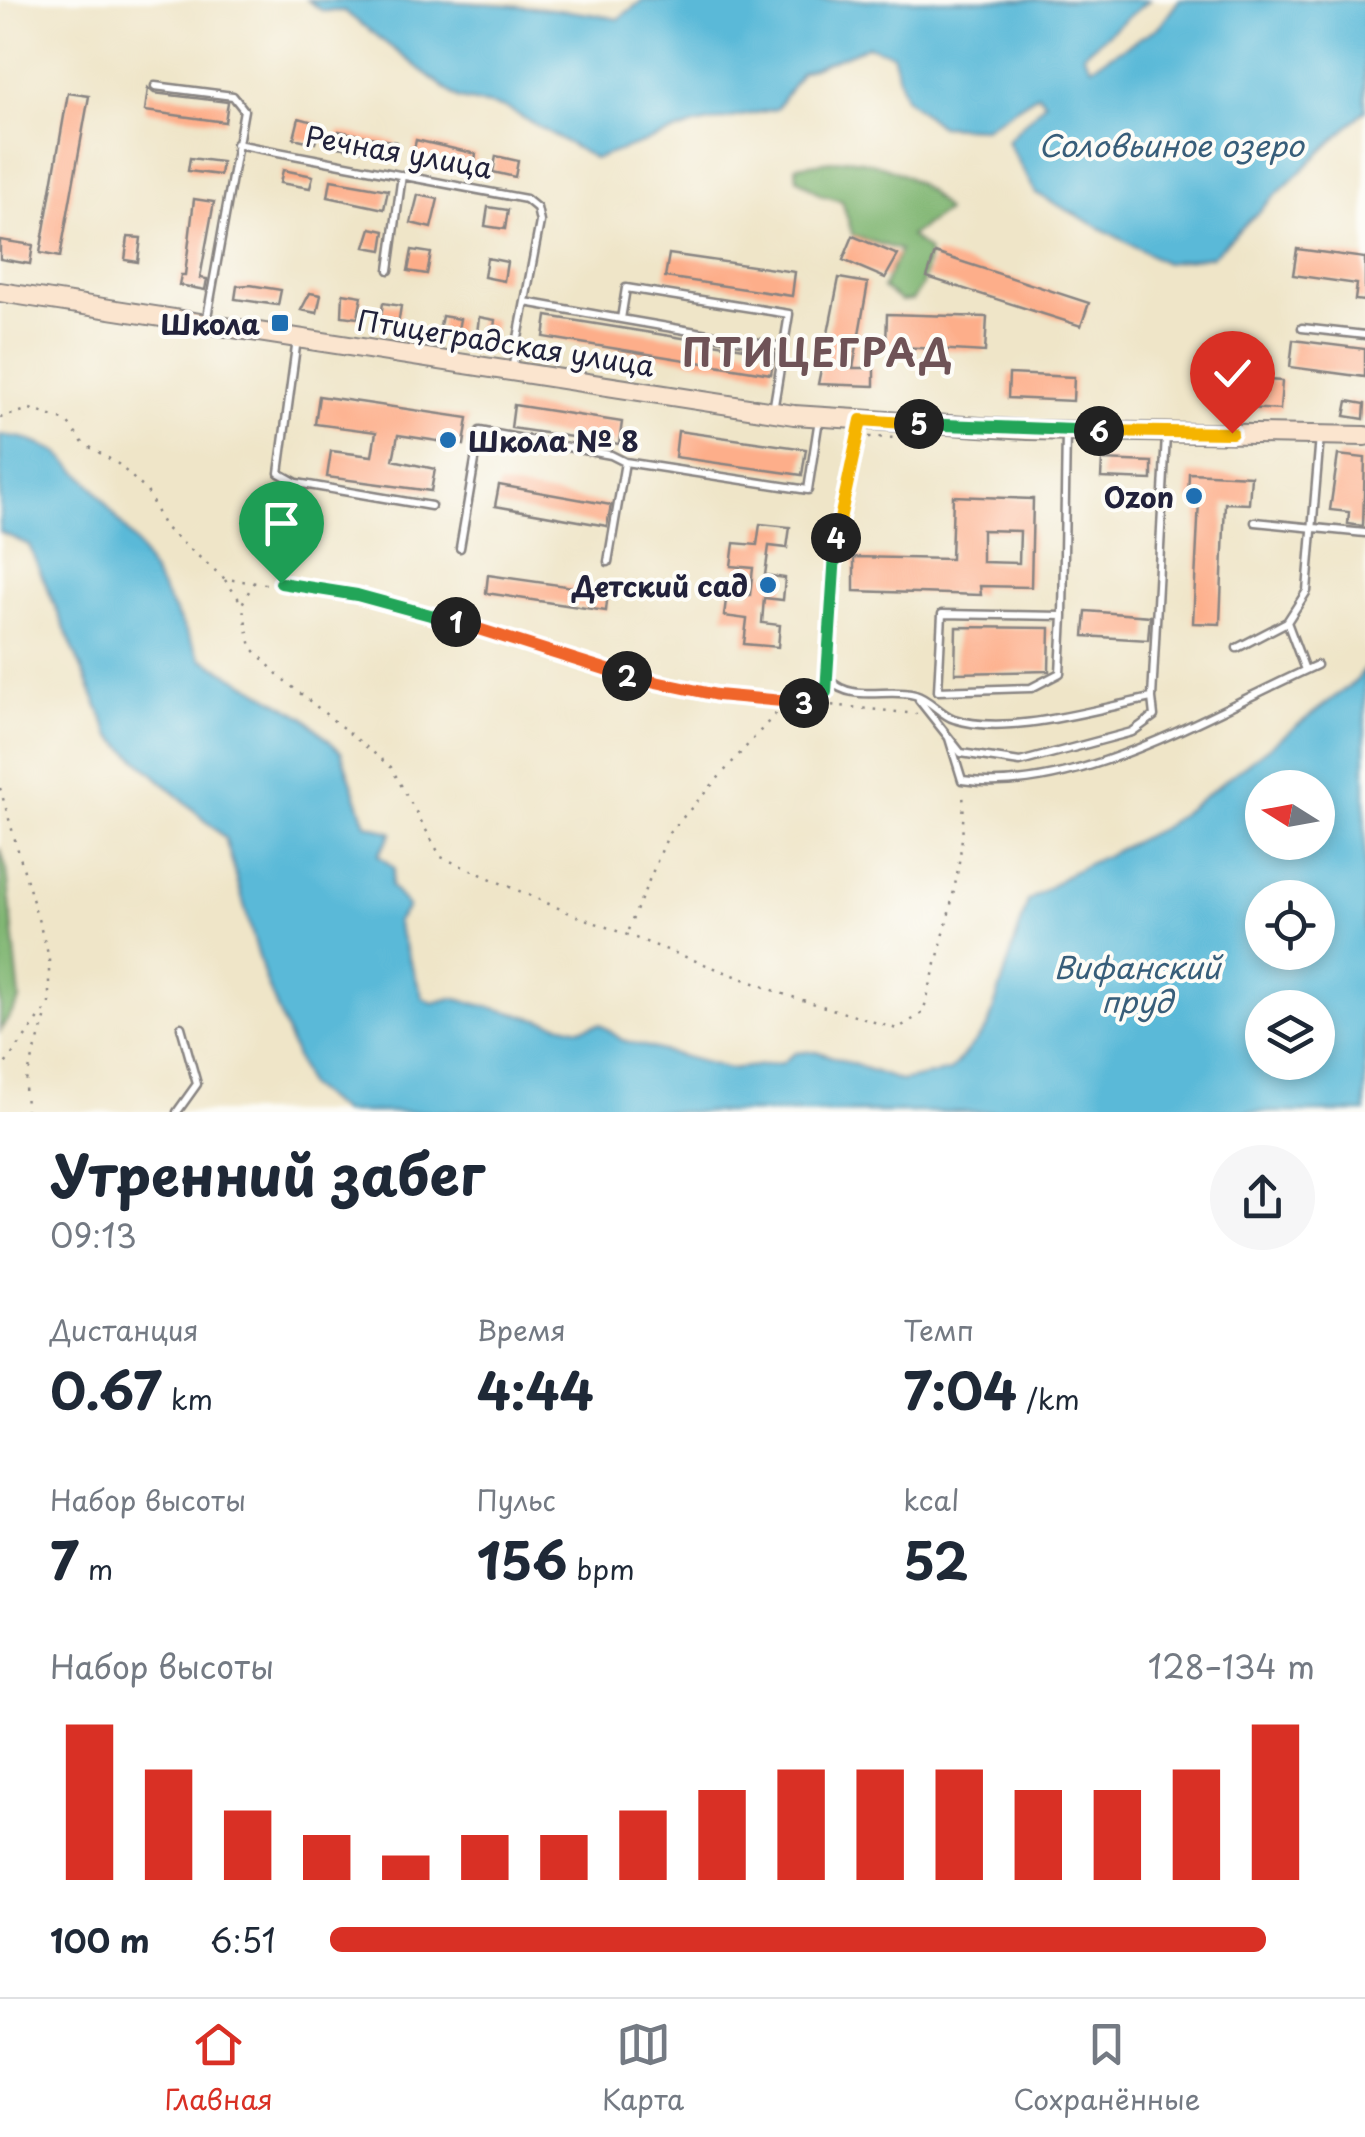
<!DOCTYPE html>
<html lang="ru">
<meta charset="utf-8">
<style>
body{margin:0;font-family:"Playpen Sans",sans-serif;background:#f6f6f7;color:#1f2937;height:100vh;display:flex;flex-direction:column;font-size:38px;white-space:nowrap}
*{box-sizing:border-box;margin:0}
p{font-size:32px;color:#747a83}
.icon{flex:none;width:55px;height:55px;fill:none;stroke:currentColor;stroke-width:2;stroke-linecap:round;stroke-linejoin:round}
.map{position:relative;height:1112px;overflow:hidden}
.sheet{display:flex;flex-direction:column;background:#fff;flex:1}
.sheet>*{flex:none}
.needle{width:65px;rotate:281deg}
.buttons{position:absolute;left:1245px;top:770px;display:grid;gap:20px}
.buttons a{display:grid;place-items:center;width:90px;height:90px;border-radius:50%;background:#fff;box-shadow:0 5px 15px #0003;font-size:50px}
.pin{position:absolute;display:grid;place-items:center;width:85px;height:85px;color:#fff;margin:-102px -42px;border-radius:50% 50% 50% 0;rotate:-45deg;box-shadow:0 0 10px #0007}
.pin .icon{rotate:45deg}
.km{position:absolute;width:50px;height:50px;margin:-25px;border-radius:50%;background:#222;color:#fff;font-size:28px;line-height:50px;text-align:center}
.round{display:grid;place-items:center;flex:none;width:105px;height:105px;border-radius:52px;background:#f6f6f7}
.headline{display:flex;align-items:center;justify-content:space-between;height:170px;padding:0 50px}
h1{font-size:55px;font-weight:700;line-height:75px}
.stats{display:grid;grid-template-columns:repeat(3,1fr);gap:15px;height:170px;padding:10px 50px}
.stats div{display:grid;align-content:center}
.stats b{font-size:50px;font-weight:700}
.stats small{font-size:28px;font-weight:400}
.stats p{font-size:28px}
.chart{height:280px;padding:20px 50px}
.chart p{display:flex;justify-content:space-between}
.chart svg{width:100%;height:180px;margin-top:10px;stroke:#d93025;stroke-width:6}
ul{padding:0 50px;list-style:none;font-size:32px}
li{display:grid;grid-template-columns:160px 120px 1fr;align-items:center;height:75px}
li i{height:25px;border-radius:12px;background:#d93025}
.dock{display:flex;justify-content:space-around;align-items:center;height:140px;border-top:2px solid #e0e1e3;background:#fff;font-size:28px;color:#747a83}
.dock a{display:grid;justify-items:center;gap:5px}
.dock .selected{color:#d93025}
.map>svg:first-child{display:block}
.forest{fill:#80b672;stroke:#516c56;stroke-width:2.5}
.water{fill:#5ab9d8;stroke:#3e6e8a;stroke-width:2.5;fill-rule:evenodd}
.building{fill:#fdae8a;fill-rule:evenodd}
.lines{fill:none;stroke-linecap:round;stroke-linejoin:round}
.lane-casing{stroke:#888482;stroke-width:11}
.secondary-casing{stroke:#888482;stroke-width:22}
.path{stroke:#888482;stroke-width:2.5;stroke-dasharray:2.5 8;stroke-linecap:butt}
.lane{stroke:#fff;stroke-width:6}
.secondary{stroke:#fbe5cf;stroke-width:18}
.split-1-casing{stroke:#fff;stroke-width:20}
.split-2-casing{stroke:#fff;stroke-width:20}
.split-3-casing{stroke:#fff;stroke-width:20}
.split-4-casing{stroke:#fff;stroke-width:20}
.split-5-casing{stroke:#fff;stroke-width:20}
.split-6-casing{stroke:#fff;stroke-width:20}
.split-7-casing{stroke:#fff;stroke-width:20}
.split-1{stroke:#22a559;stroke-width:12}
.split-2{stroke:#f0652b;stroke-width:12}
.split-3{stroke:#f0652b;stroke-width:12}
.split-4{stroke:#22a559;stroke-width:12}
.split-5{stroke:#f5b400;stroke-width:12}
.split-6{stroke:#22a559;stroke-width:12}
.split-7{stroke:#f5b400;stroke-width:12}
.poi-dot{fill:#1f6fb2;stroke:#fdfcf7;stroke-width:4}
.labels{text-anchor:middle;dominant-baseline:central;stroke-width:8;stroke-linejoin:round;paint-order:stroke}
.street-label{font-size:28px;fill:#22223b;stroke:#fdfcf7}
.poi-label{font-size:28px;font-weight:bold;fill:#22223b;stroke:#fdfcf7;text-anchor:end}
.water-label{font-size:30px;font-style:italic;fill:#385e7a;stroke:#fdfcf7}
.district-label{font-size:38px;font-weight:bold;letter-spacing:2.5px;fill:#6f5357;stroke:#fdfcf7}
</style>
<div class="map">
<svg width="1365" height="1112" viewBox="0 0 1365 1112">
<rect width="100%" height="100%" fill="#fdfcf7"/>
<filter id="ink" filterUnits="userSpaceOnUse"><feTurbulence type="fractalNoise" baseFrequency=".01" numOctaves="2"/><feDisplacementMap in="SourceGraphic" scale="20" xChannelSelector="R" yChannelSelector="G"/><feConvolveMatrix kernelMatrix="1 2 1 2 8 2 1 2 1" color-interpolation-filters="sRGB"/></filter>
<filter id="wash" filterUnits="userSpaceOnUse"><feTurbulence type="fractalNoise" baseFrequency=".0048" numOctaves="4" result="noise"/><feDisplacementMap in="SourceGraphic" scale="40" xChannelSelector="R" yChannelSelector="G"/><feGaussianBlur stdDeviation="2.25" result="paint"/><feColorMatrix in="noise" values="0 0 0 0 0 0 0 0 0 0 0 0 0 0 0 0 0 1.4 0 .05"/><feComposite in="paint" operator="in"/></filter>
<g filter="url(#wash)">
<rect width="100%" height="100%" fill="#efe5c8"/>
<path class="forest" d="M847 159C886 163 922 179 946 211L910 236 929 252 922 286 912 300 901 301 883 288 900 250 853 236 842 201 821 195 797 178 796 166Z
M0 848 7 871 20 1000 0 1031Z"/>
<path class="water" d="M307 0C404 0 526 0 618 19L643 0H1149L1083 54 1091 67 1160 26 1179 0H1365V110L1212 256 1165 263 1036 193 1007 141 1045 102 1038 94 984 128 940 126 905 98 892 54 868 46 802 72 776 109 695 125 595 159 506 108 459 99 344 11H323Z
M0 435 23 438 56 451 91 484 137 545 201 658 304 717 341 752 366 824 392 833 378 855 394 868 391 886 408 907 396 922 423 998 433 1003 452 998 579 1029 600 1024 622 1040 729 1069 782 1063 795 1053 816 1051 901 1081 950 1071 988 1027 1028 901 1072 872 1164 827 1357 680 1365 668V1112H342L307 1085 265 978 225 838 110 735 29 545 0 532ZM1262 788H1318V842H1262ZM1262 898H1318V952H1262ZM1262 1008H1318V1062H1262Z"/>
<g id="blocks">
<path class="building" d="M148 88 154 93 228 102 225 122 145 111Z
M68 93 89 96 60 257 40 253Z
M299 118 321 124 315 143 294 138Z
M339 131 396 142 394 154 336 147Z
M416 140 476 154 474 167 413 154Z
M496 156 518 161 515 177 493 172Z
M190 158 222 162 220 175 188 171Z
M283 170 313 176 310 188 280 183Z
M331 180 388 190 384 209 328 197Z
M418 195 438 199 431 228 411 223Z
M194 199 214 202 200 278 207 279 205 290 179 285 181 275H185Z
M488 207 508 210 505 229 485 226Z
M371 228 385 231 382 250 365 247Z
M853 236 898 255 885 278 843 260Z
M128 237 141 238 138 262 125 260Z
M0 240 33 245 30 264 0 259Z
M1297 249 1365 258V301L1355 300 1357 284 1293 275Z
M412 250 431 253 427 274 408 271Z
M935 253 1089 303 1081 326 927 277Z
M669 254 795 272 792 296 665 277Z
M487 258 507 262 504 281 484 277Z
M839 278 868 283 853 368H874V386L818 384Z
M250 285 281 290 278 305 235 299 237 286Z
M310 293 321 295 317 313 301 310Z
M343 293 362 296 358 318 342 316Z
M383 303 401 306 398 325 380 322Z
M887 314 987 317 985 352 886 346Z
M442 316 460 319 457 335 439 331Z
M547 316 775 353 771 374 544 337Z
M479 317 495 320 493 336 477 333Z
M1293 340 1365 349V377L1290 367Z
M1009 374 1074 377 1073 401 1008 398Z
M1217 377 1282 381 1280 410 1215 406Z
M319 396 468 418 464 445 398 435 393 460 435 469 431 491 327 477 331 451 372 456 376 432 315 424Z
M1348 401 1365 404 1364 419 1345 416Z
M514 405 622 422 619 444 511 428Z
M678 431 806 449 802 475 675 457Z
M1338 455 1365 458 1363 526 1348 524 1349 512 1330 510Z
M1102 460 1152 462V480L1101 478Z
M1189 473 1251 476 1249 504 1225 503 1220 624 1193 623 1199 500H1188Z
M499 485 611 505 607 526 495 506Z
M953 496 1033 499 1031 587 980 586 981 595 854 591V557L951 559ZM982 530 1020 531 1019 563 982 562Z
M760 524 790 527 787 548 769 546 765 575 785 578 783 600 764 598 762 623 780 625 778 647 744 644 747 619 724 616 727 592 750 595 753 568 731 566 734 543 757 545Z
M488 575 608 592 606 611 486 593Z
M1086 611 1150 616 1148 640 1084 636Z
M956 627 1050 628 1049 671 955 673Z"/>
</g>
</g>
<g filter="url(#ink)">
<use href="#blocks" fill-opacity="0" stroke="#888482" stroke-width="2.5"/>
<g class="lines">
<g class="lane-casing">
<path id="lane" d="M155 86 233 96 244 110 206 323
M236 144 526 199 537 208 540 222 512 370
M389 270 402 175
M525 302 621 319
M1302 328 1365 335
M297 339 279 473 297 483 431 506
M773 411 789 314 626 288 621 319 783 347
M861 422 837 528 828 679C853 704 886 687 915 695 930 699 941 715 954 719 1008 737 1098 708 1152 698L1166 435
M1255 522 1365 533
M460 548 480 431 611 455 625 462 808 490 819 419
M608 562 625 462
M1063 616 1060 673 1031 688 938 691 942 614 1063 616 1066 432
M1287 622 1305 670
M1237 648 1287 622 1307 591 1320 436
M919 700 961 753 1020 762 1132 732 1154 716 1152 698
M949 738 962 780C1077 797 1213 711 1317 665
M177 1112 197 1084 181 1027"/>
</g>
<g class="secondary-casing">
<path id="secondary" d="M0 292 794 415 1027 430 1365 436"/>
</g>
<path class="path" d="M0 418 30 409 66 421 83 443 118 464 147 491 164 527 225 579 357 595 653 683 786 702
M869 437 926 439
M225 580 241 602
M254 582 242 604 251 647 280 677 391 767 441 857 572 914 786 995 897 1029 923 1013C941 941 967 866 963 791
M811 703 917 714
M0 788 49 957V1005L0 1071
M628 930 669 833 786 702 809 703 827 690
M26 1112 25 1084 47 1012"/>
<use href="#lane" class="lane"/>
<use href="#secondary" class="secondary"/>
</g>
</g>
<g class="lines" filter="url(#ink)">
<g class="split-1-casing">
<path id="split-1" d="M281 583 357 595 456 622"/>
</g>
<g class="split-2-casing">
<path id="split-2" d="M456 622 627 676"/>
</g>
<g class="split-3-casing">
<path id="split-3" d="M627 676 717 695 804 703"/>
</g>
<g class="split-4-casing">
<path id="split-4" d="M804 703 826 692 836 538"/>
</g>
<g class="split-5-casing">
<path id="split-5" d="M836 538 861 420 919 424"/>
</g>
<g class="split-6-casing">
<path id="split-6" d="M919 424 1099 431"/>
</g>
<g class="split-7-casing">
<path id="split-7" d="M1099 431 1232 433"/>
</g>
<use href="#split-1" class="split-1"/>
<use href="#split-2" class="split-2"/>
<use href="#split-3" class="split-3"/>
<use href="#split-4" class="split-4"/>
<use href="#split-5" class="split-5"/>
<use href="#split-6" class="split-6"/>
<use href="#split-7" class="split-7"/>
</g>
<g class="poi-dot">
<rect x="270" y="313" width="20" height="20" rx="5"/>
<circle cx="448" cy="440" r="10"/>
<circle cx="1194" cy="496" r="10"/>
<circle cx="768" cy="585" r="10"/>
</g>
<g class="labels">
<g class="street-label">
<text transform="translate(399 151) rotate(10)">Речная улица</text>
<text transform="translate(506 342) rotate(9)">Птицеградская улица</text>
</g>
<g class="poi-label">
<text x="260" y="323">Школа</text>
<text x="468" y="440" text-anchor="start">Школа № 8</text>
<text x="1174" y="496">Ozon</text>
<text x="748" y="585">Детский сад</text>
</g>
<g class="water-label">
<text x="1171" y="144">Соловьиное озеро</text>
<text x="1137" y="966">Вифанский<tspan x="1137" dy="34">пруд</tspan></text>
</g>
<g class="district-label">
<text x="818" y="351">ПТИЦЕГРАД</text>
</g>
</g>
</svg>
<div class="buttons">
<a><svg class="needle" viewBox="-14 -14 28 28"><path d="M0-13l5 13h-10z" fill="#e53935"/><path d="M0 13l5-13h-10z" fill="#747a83"/></svg></a>
<a><svg class="icon" aria-label="locate" viewBox="0 0 24 24"><circle cx="12" cy="12" r="6"/><path d="M12 2v4M12 18v4M2 12h4M18 12h4"/></svg></a>
<a><svg class="icon" aria-label="layers" viewBox="0 0 24 24"><path d="M12 4l9 5-9 5-9-5zM3 14l9 5 9-5"/></svg></a>
</div>
<div class="pin" style="left:281px;top:583px;background:#1e9e55"><svg class="icon" aria-label="arrive" viewBox="0 0 24 24"><path d="M6 21V4h12l-3 4 3 4H6"/></svg></div>
<div class="pin" style="left:1232px;top:433px;background:#d93025"><svg class="icon" aria-label="check" viewBox="0 0 24 24"><path d="M5 12l5 5 9-10"/></svg></div>
<b class="km" style="left:456px;top:622px">1</b>
<b class="km" style="left:627px;top:676px">2</b>
<b class="km" style="left:804px;top:703px">3</b>
<b class="km" style="left:836px;top:538px">4</b>
<b class="km" style="left:919px;top:424px">5</b>
<b class="km" style="left:1099px;top:431px">6</b>
</div>
<section class="sheet">
<div class="headline"><div><h1>Утренний забег</h1><p>09:13</p></div><a class="round"><svg class="icon" aria-label="share" viewBox="0 0 24 24"><path d="M12 15V3M7 8l5-5 5 5M5 13v7h14v-7"/></svg></a></div>
<div class="stats">
<div><p>Дистанция</p><b>0.67<small> km</small></b></div>
<div><p>Время</p><b>4:44</b></div>
<div><p>Темп</p><b>7:04<small> /km</small></b></div>
</div>
<div class="stats">
<div><p>Набор высоты</p><b>7<small> m</small></b></div>
<div><p>Пульс</p><b>156<small> bpm</small></b></div>
<div><p>kcal</p><b>52</b></div>
</div>
<div class="chart"><p><span>Набор высоты</span>128–134 m</p>
<svg viewBox="0 0 160 44" preserveAspectRatio="none"><path d="M5 44V6M15 44V17M25 44V27M35 44V33M45 44V38M55 44V33M65 44V33M75 44V27M85 44V22M95 44V17M105 44V17M115 44V17M125 44V22M135 44V22M145 44V17M155 44V6"/></svg>
</div>
<ul>
<li><b>100 m</b>6:51<i style="width:95%"></i></li>
</ul>
</section>
<nav class="dock">
<a class="selected"><svg class="icon" aria-label="home" viewBox="0 0 24 24"><path d="M3 11l9-7 9 7M6 9v11h12V9"/></svg>Главная</a>
<a><svg class="icon" aria-label="map" viewBox="0 0 24 24"><path d="M3 6l6-2 6 2 6-2v14l-6 2-6-2-6 2zM9 4v14M15 6v14"/></svg>Карта</a>
<a><svg class="icon" aria-label="saved" viewBox="0 0 24 24"><path d="M7 4h10v16l-5-4-5 4z"/></svg>Сохранённые</a>
</nav>
